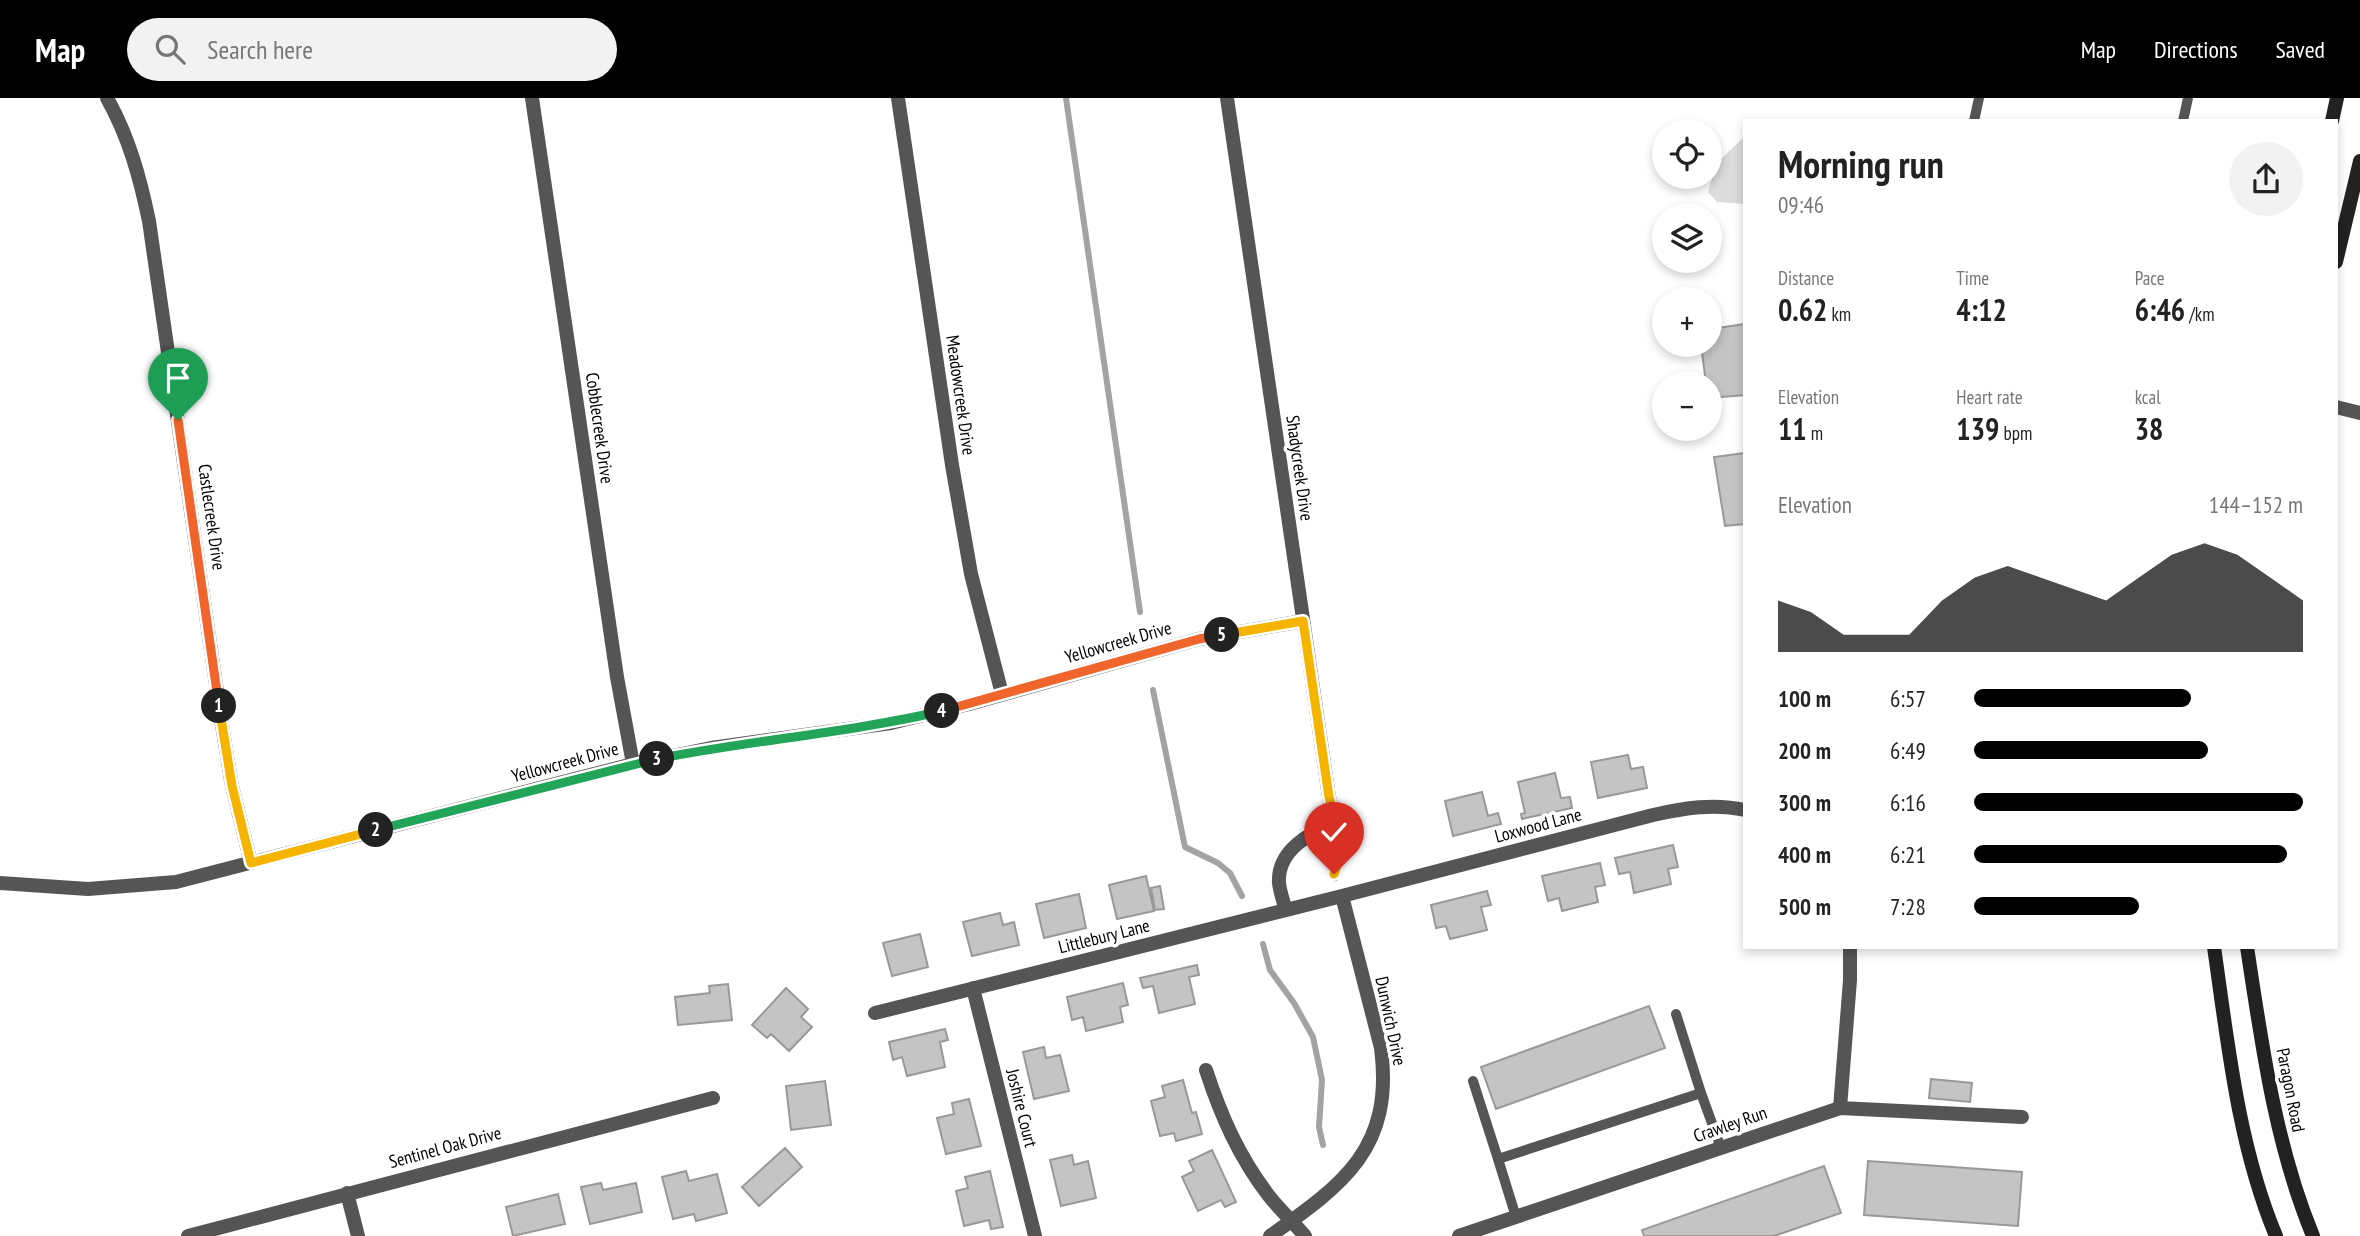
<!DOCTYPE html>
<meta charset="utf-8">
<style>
body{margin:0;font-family:"PT Sans Narrow",sans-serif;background:#f2f2f2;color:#222;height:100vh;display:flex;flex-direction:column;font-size:26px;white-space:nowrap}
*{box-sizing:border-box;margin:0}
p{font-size:23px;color:#767676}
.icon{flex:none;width:38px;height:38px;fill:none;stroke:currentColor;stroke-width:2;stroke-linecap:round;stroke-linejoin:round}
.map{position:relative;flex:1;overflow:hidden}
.side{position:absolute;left:1743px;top:21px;width:595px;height:830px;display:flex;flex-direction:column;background:#fff;border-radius:0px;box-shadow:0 4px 10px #0003}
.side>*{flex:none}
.buttons{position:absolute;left:1652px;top:21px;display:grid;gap:14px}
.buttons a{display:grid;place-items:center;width:70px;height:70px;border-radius:50%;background:#fff;box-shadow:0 4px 10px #0003;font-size:35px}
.pin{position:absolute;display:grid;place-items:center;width:60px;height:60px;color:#fff;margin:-72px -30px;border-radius:50% 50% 50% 0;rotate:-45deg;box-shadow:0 0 7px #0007}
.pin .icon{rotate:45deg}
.km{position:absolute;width:35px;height:35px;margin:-18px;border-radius:50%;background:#222;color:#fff;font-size:19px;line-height:35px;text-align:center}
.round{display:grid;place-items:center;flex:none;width:74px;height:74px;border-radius:37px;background:#f2f2f2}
.overview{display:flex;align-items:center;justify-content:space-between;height:119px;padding:0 35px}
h1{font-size:38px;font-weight:800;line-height:52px}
.figures{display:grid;grid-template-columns:repeat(3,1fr);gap:10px;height:119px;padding:7px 35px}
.figures div{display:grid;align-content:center}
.figures b{font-size:30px;font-weight:800}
.figures small{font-size:19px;font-weight:400}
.figures p{font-size:19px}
.chart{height:196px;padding:14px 35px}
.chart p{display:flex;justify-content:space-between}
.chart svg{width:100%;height:126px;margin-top:7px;fill:#000;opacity:.7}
ul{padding:0 35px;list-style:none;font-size:23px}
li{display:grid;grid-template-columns:112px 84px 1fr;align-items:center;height:52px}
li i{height:18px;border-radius:9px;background:#000}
header{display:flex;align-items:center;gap:42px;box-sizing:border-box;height:98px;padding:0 35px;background:#000;color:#fff}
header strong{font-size:33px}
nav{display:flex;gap:38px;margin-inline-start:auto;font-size:24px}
.search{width:490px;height:63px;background:#f2f2f2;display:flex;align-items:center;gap:18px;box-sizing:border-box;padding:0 24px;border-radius:38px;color:#767676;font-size:26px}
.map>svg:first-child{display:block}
.green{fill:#dcdcdc}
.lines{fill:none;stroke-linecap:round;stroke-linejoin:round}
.stream{stroke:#a3a3a3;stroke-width:6}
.building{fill:#c4c4c4;stroke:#999;stroke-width:2}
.path{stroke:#777;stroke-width:3.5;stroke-dasharray:2 3.5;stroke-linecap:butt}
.lane{stroke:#555;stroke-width:10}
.street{stroke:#555;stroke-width:14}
.secondary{stroke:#222;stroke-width:14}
.split-1-casing{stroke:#fff;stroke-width:14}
.split-2-casing{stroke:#fff;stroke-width:14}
.split-3-casing{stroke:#fff;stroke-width:14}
.split-4-casing{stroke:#fff;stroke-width:14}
.split-5-casing{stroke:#fff;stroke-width:14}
.split-6-casing{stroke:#fff;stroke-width:14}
.split-1{stroke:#f0652b;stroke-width:9}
.split-2{stroke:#f5b400;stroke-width:9}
.split-3{stroke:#22a559;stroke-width:9}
.split-4{stroke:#22a559;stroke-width:9}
.split-5{stroke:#f0652b;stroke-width:9}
.split-6{stroke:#f5b400;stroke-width:9}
.labels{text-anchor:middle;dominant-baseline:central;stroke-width:7;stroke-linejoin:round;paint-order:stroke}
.street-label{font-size:18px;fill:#000;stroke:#fff}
</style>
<header>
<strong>Map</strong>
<div class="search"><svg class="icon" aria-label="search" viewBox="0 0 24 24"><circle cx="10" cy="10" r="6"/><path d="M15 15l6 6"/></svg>Search here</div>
<nav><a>Map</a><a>Directions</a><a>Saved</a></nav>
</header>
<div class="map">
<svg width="2360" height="1138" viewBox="0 0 2360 1138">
<rect width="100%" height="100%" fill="#fff"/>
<path class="green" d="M1743 40 1745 106 1717 104 1708 94 1716 66Z"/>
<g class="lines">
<path class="stream" d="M1066 0 1140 514
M1153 592 1185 749 1218 765 1230 775 1242 798
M1263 846 1270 872 1294 905 1313 939 1322 982 1319 1029 1323 1047"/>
</g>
<path class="building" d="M1745 226V297L1710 300V285H1706L1701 247H1710V231Z
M1745 355V426L1725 428 1714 359Z
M1628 657 1631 671 1643 669 1647 690 1598 700 1591 664Z
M1555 675 1561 700 1570 699 1572 710 1522 721 1521 716 1525 715 1518 684Z
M1482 694 1488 718 1498 715 1501 726 1453 738 1445 703Z
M1673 747 1678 769 1668 771 1671 786 1634 795 1630 774 1619 776 1615 760Z
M1600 765 1605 787 1595 789 1598 804 1562 813 1559 800 1548 803 1542 778Z
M1146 778 1154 813 1117 821 1109 787Z
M1160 788 1164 811 1155 812 1151 790Z
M1487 793 1491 807 1481 809 1487 832 1450 841 1446 828 1436 830 1431 807Z
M1079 796 1086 830 1044 840 1036 806Z
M1000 815 1003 827 1014 824 1019 847 972 858 963 824Z
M920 836 928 869 892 878 883 845Z
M1197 867 1199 877 1189 879 1195 906 1159 915 1153 888 1143 890 1140 880Z
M1123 885 1128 907 1120 909 1123 924 1086 933 1083 919 1072 922 1067 899Z
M728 886 732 922 678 927 675 899 710 895 709 888Z
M786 890 808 911 801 919 812 929 789 953 771 936 767 940 752 927Z
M1649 908 1665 950 1496 1011 1481 969Z
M945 931 948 942 940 944 945 969 907 978 902 959 893 962 889 944Z
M1044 949 1046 960 1060 957 1069 993 1034 1001 1023 954Z
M1931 981 1972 985 1970 1004 1929 1000Z
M1183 982 1192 1015 1196 1014 1202 1036 1176 1043 1174 1035 1160 1038 1151 1003 1165 999 1162 988Z
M825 983 831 1027 791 1032 786 988Z
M969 1001 981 1048 946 1056 937 1020 954 1016 952 1005Z
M785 1050 802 1069 759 1108 742 1089Z
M1212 1052 1236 1104 1225 1109 1221 1102 1198 1113 1182 1079 1194 1073 1189 1063Z
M1072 1057 1074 1067 1088 1063 1096 1100 1061 1108 1050 1062Z
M1868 1063 2022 1074 2018 1128 1864 1117Z
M1824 1068 1841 1115 1774 1138H1644L1642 1132Z
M686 1073 689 1083 717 1076 727 1115 696 1123 694 1116 673 1121 662 1079Z
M990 1073 1003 1129 991 1131 989 1122 964 1128 956 1093 968 1090 965 1079Z
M601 1085 603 1092 636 1085 642 1114 590 1126 581 1089Z
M558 1096 565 1126 513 1138 506 1109Z"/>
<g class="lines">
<path class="path" d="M1336 783 1334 776 1340 757"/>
<path class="lane" d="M1974 23 1979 0
M2183 23 2188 0
M1676 916 1701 995
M1473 983 1498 1061
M1516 1119 1498 1061 1701 995 1721 1050"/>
<path class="street" d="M107 0C129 39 140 80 149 123L221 621 232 688 251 765
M532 0 617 579 633 666
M898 0 952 367 971 476 1002 596
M1227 0 1329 699 1336 724 1346 742
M2336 309 2360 315
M0 785 88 791 176 784 633 666 711 650 891 625 969 606 1199 541 1303 523
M1286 812C1283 803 1280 794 1279 785 1277 752 1310 735 1336 724
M973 890 1035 1138
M875 915 1342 798 1653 717C1684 710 1714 705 1745 712
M1206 972C1221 1018 1239 1059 1269 1098 1280 1112 1293 1124 1305 1138
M1840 1010 1850 882V849
M347 1095 358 1138
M188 1138 713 1000
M1270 1138C1344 1086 1394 1050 1381 950L1342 798
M1459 1138 1840 1010 2022 1019"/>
<path class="secondary" d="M2332 23 2337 0
M2336 164 2360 63
M2214 849C2228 946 2238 1047 2276 1138
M2247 849C2262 947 2275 1046 2313 1138"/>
</g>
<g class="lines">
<g class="split-1-casing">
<path id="split-1" d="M178 322 219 608"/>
</g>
<g class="split-2-casing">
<path id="split-2" d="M219 608 232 688 251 765 376 732"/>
</g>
<g class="split-3-casing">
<path id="split-3" d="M376 732 657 661"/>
</g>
<g class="split-4-casing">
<path id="split-4" d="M657 661C752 642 848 635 942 613"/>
</g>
<g class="split-5-casing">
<path id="split-5" d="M942 613 1199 541 1222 537"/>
</g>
<g class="split-6-casing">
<path id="split-6" d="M1222 537 1303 523 1329 699 1336 724 1346 742 1334 776"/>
</g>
<use href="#split-1" class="split-1"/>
<use href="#split-2" class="split-2"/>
<use href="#split-3" class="split-3"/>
<use href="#split-4" class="split-4"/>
<use href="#split-5" class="split-5"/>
<use href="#split-6" class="split-6"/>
</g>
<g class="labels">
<g class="street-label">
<text transform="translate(961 297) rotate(82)">Meadowcreek Drive</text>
<text transform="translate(600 330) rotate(82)">Cobblecreek Drive</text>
<text transform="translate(1300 370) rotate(82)">Shadycreek Drive</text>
<text transform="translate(212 419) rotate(82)">Castlecreek Drive</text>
<text transform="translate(1118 544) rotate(-16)">Yellowcreek Drive</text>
<text transform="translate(565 664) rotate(-15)">Yellowcreek Drive</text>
<text transform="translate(1538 727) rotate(-15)">Loxwood Lane</text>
<text transform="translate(1104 838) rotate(-14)">Littlebury Lane</text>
<text transform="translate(1391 923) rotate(78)">Dunwich Drive</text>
<text transform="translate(2291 992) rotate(79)">Paragon Road</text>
<text transform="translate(1022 1010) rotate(76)">Joshire Court</text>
<text transform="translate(1730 1026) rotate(-19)">Crawley Run</text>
<text transform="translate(445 1049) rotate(-15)">Sentinel Oak Drive</text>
</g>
</g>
</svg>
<div class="buttons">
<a><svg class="icon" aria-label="locate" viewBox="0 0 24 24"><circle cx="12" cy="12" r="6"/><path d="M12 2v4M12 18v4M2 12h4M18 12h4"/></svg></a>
<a><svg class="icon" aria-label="layers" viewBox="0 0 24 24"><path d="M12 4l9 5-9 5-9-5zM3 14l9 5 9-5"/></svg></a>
<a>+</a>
<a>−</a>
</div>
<div class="pin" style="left:178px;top:322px;background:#1e9e55"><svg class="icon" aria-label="arrive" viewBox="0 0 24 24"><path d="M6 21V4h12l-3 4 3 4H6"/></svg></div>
<div class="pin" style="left:1334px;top:776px;background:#d93025"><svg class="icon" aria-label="check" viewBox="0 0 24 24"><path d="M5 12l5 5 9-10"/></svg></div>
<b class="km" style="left:219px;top:608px">1</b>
<b class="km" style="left:376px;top:732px">2</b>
<b class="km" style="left:657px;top:661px">3</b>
<b class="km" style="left:942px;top:613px">4</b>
<b class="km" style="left:1222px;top:537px">5</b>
<section class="side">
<div class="overview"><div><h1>Morning run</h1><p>09:46</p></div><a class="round"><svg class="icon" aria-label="share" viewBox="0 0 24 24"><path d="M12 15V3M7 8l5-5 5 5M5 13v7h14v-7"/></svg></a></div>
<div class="figures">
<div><p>Distance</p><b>0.62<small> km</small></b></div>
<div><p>Time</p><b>4:12</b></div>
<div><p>Pace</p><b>6:46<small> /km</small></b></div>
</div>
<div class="figures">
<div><p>Elevation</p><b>11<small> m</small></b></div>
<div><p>Heart rate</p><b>139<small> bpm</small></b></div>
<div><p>kcal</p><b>38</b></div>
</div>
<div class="chart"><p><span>Elevation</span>144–152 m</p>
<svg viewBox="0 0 160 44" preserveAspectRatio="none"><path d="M0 44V26L10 30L20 38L30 38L40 38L50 26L60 18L70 14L80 18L90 22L100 26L110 18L120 10L130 6L140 10L150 18L160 26V44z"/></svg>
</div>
<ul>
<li><b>100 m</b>6:57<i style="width:66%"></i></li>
<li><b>200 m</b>6:49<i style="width:71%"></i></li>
<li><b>300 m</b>6:16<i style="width:100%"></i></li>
<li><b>400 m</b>6:21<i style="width:95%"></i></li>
<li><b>500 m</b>7:28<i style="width:50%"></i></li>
</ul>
</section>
</div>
